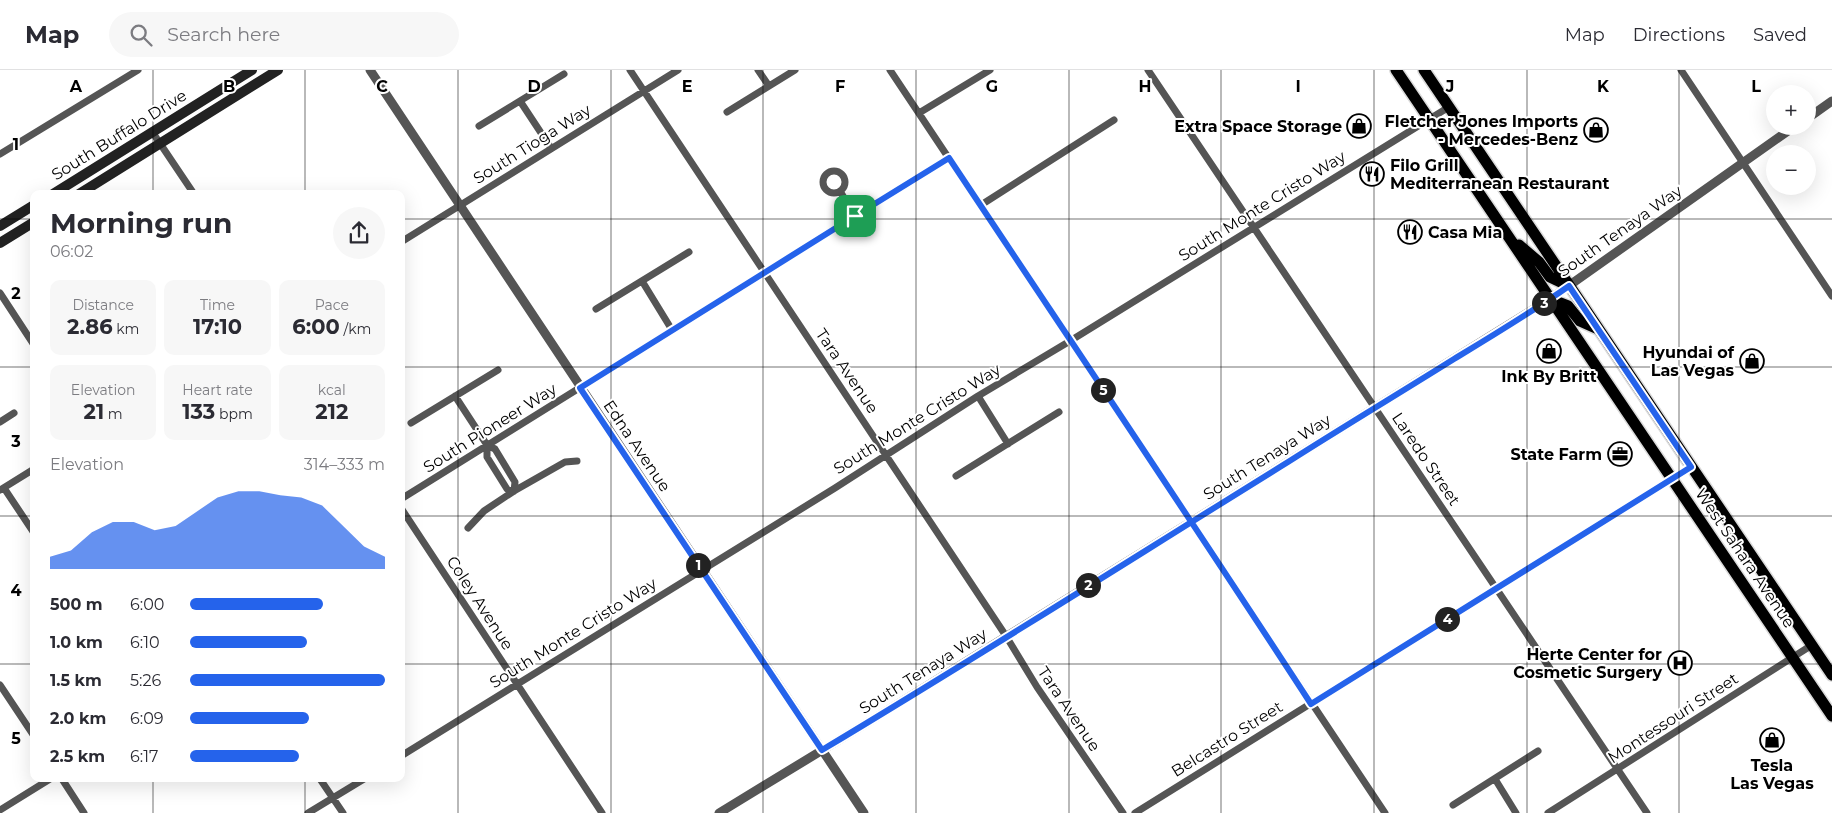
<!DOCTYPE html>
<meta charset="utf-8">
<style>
body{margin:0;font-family:Montserrat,sans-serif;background:#f7f7f7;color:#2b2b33;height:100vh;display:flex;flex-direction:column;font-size:19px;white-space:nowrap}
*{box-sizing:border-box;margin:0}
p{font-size:16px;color:#7c7c81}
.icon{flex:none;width:28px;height:28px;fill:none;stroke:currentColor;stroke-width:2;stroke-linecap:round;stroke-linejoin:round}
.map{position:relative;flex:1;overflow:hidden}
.side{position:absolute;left:30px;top:120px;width:375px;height:592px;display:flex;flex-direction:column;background:#fff;border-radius:10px;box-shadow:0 5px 20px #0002}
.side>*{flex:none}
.buttons{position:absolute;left:1766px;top:15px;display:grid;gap:10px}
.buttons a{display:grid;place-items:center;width:50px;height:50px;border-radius:50%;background:#fff;box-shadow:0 5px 20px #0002;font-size:25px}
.pin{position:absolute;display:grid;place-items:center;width:42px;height:42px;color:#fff;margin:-21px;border-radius:10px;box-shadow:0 2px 8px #0006}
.km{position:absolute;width:25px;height:25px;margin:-12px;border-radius:50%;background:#222;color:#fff;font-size:14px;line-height:25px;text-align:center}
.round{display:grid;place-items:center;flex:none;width:52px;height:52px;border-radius:26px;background:#f7f7f7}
.headline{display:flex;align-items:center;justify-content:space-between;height:85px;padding:0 20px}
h1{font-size:28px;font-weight:700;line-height:38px}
.stats{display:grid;grid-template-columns:repeat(3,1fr);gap:8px;height:85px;padding:5px 20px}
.stats div{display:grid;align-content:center;border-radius:10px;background:#f7f7f7;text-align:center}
.stats b{font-size:21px;font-weight:700}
.stats small{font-size:14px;font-weight:400}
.stats p{font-size:14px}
.chart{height:140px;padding:10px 20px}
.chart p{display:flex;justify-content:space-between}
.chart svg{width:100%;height:90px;margin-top:5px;fill:#2563eb;opacity:.7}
ul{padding:0 20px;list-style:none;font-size:16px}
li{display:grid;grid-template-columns:80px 60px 1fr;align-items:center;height:38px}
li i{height:12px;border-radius:6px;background:#2563eb}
header{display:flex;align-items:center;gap:30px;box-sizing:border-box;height:70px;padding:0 25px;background:#fff;border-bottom:1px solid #e1e1e2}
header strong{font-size:24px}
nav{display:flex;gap:28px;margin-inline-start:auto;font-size:18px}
.search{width:350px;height:45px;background:#f7f7f7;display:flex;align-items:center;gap:12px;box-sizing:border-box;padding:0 18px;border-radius:28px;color:#7c7c81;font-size:19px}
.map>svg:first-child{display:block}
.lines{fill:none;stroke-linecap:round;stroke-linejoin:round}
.primary-casing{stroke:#dbdbdb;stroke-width:14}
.minor{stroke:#555;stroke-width:7}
.tertiary{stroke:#555;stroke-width:9}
.secondary{stroke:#222;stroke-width:10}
.primary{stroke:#000;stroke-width:11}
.route-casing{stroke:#fff;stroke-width:10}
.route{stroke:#2563eb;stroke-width:6}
.grid{fill:none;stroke:#000;stroke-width:1;stroke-opacity:0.55}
.labels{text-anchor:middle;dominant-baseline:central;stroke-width:4;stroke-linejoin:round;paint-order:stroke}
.poi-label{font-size:16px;font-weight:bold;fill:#000;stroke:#fff;text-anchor:end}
.street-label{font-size:16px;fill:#000;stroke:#fff}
.grid-label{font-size:16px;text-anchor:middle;font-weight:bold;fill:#000;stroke:#fff;stroke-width:4;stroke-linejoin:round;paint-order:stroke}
</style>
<header>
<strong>Map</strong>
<div class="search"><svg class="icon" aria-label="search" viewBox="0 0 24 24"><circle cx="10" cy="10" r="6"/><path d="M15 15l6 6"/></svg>Search here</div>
<nav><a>Map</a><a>Directions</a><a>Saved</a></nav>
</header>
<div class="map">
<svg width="1832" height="743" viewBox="0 0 1832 743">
<rect width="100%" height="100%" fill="#fff"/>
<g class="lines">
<g class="primary-casing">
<path id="primary" d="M1396 0 1832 646
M1424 0 1832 605
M1519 175 1539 192 1550 207 1569 216
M1550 229 1568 236 1580 251 1598 259"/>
</g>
<path class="minor" d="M630 0 1006 566 1037 617 1123 743
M758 0 769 16
M890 0 1385 743
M1148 0 1647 743
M1681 0 1832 226
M520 31 551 78
M727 42 795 0
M919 43 990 0
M479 56 564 4
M153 63 194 124
M0 84 138 0
M823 112a11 11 0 1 1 22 0a11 11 0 1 1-22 0Z
M840 121 855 146
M981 135 1114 50
M401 172 678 0
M642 211 672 260
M0 223 34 275
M596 239 689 182
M455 326 487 375 495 379 515 412 514 421 507 419 487 387V375
M978 326 1008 374
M0 352 14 343
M411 353 498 300
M956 406 1059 342
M4 418 34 463
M0 420 34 399
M401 429 949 88
M401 438 602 743
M468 458 484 441 514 421 565 392 577 391
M0 615 34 666
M401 686 835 418 978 326 1070 271 1449 37
M62 709 84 743
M320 709 343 743
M1495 709 1516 743
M1453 735 1538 681
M0 740 50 709
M308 743 364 709
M1135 743 1691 397
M1548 743 1812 575"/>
<path class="tertiary" d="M370 0 864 743
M1808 48 1832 31
M719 743 875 648 1550 229 1795 56"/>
<path class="secondary" d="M53 124 252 0
M79 124 278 0
M0 156 34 135
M0 173 34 152"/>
<use href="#primary" class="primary"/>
</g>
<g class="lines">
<g class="route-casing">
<path id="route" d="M855 146 580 318 822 680C979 586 1133 488 1288 392 1343 357 1398 324 1454 289 1492 266 1532 242 1569 216L1691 397 1311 634C1192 451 1070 270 949 88L855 146"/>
</g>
<use href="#route" class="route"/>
</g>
<path class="grid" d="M153 0V124M305 0V124M458 0V743M611 0V743M763 0V743M916 0V743M1069 0V743M1221 0V743M1374 0V743M1527 0V743M1679 0V743M0 149H34M401 149H1832M0 297H34M401 297H1832M0 446H34M401 446H1832M0 594H34M401 594H1832M153 709V743M305 709V743"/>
<defs>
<g id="shop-ring" transform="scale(1.25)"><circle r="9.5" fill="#fff" stroke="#000" stroke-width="1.5"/><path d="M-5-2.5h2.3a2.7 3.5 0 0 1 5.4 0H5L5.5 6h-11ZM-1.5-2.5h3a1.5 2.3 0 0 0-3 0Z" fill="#000"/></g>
<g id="restaurant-ring" transform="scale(1.25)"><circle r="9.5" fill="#fff" stroke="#000" stroke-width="1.5"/><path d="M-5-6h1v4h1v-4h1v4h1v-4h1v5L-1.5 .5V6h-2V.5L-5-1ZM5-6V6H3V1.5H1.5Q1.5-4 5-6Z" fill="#000"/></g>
<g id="office-ring" transform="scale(1.25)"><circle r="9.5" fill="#fff" stroke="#000" stroke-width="1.5"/><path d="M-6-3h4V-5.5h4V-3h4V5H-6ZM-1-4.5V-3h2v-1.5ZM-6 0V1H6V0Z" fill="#000"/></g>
<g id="hospital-ring" transform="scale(1.25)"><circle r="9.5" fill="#fff" stroke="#000" stroke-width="1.5"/><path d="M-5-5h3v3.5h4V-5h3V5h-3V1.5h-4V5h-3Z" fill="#000"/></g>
</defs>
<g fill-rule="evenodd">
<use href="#shop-ring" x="1359" y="56"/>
<use href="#shop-ring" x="1596" y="60"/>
<use href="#restaurant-ring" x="1372" y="104"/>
<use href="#restaurant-ring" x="1410" y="162"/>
<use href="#shop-ring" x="1549" y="281"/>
<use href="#shop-ring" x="1752" y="291"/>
<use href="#office-ring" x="1620" y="384"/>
<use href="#hospital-ring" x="1680" y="593"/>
<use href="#shop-ring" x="1772" y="670"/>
</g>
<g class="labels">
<g class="poi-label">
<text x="1578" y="51">Fletcher Jones Imports<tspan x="1578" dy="18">- Mercedes-Benz</tspan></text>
<text x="1342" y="56">Extra Space Storage</text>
<text x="1390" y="95" text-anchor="start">Filo Grill<tspan x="1390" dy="18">Mediterranean Restaurant</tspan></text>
<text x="1428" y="162" text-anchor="start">Casa Mia</text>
<text x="1734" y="282">Hyundai of<tspan x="1734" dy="18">Las Vegas</tspan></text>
<text x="1549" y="306" text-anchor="middle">Ink By Britt</text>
<text x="1602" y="384">State Farm</text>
<text x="1662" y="584">Herte Center for<tspan x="1662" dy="18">Cosmetic Surgery</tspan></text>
<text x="1772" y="695" text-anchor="middle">Tesla<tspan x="1772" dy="18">Las Vegas</tspan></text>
</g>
<g class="street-label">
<text transform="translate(119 65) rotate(-32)">South Buffalo Drive</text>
<text transform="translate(532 74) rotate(-32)">South Tioga Way</text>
<text transform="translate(1262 136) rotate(-32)">South Monte Cristo Way</text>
<text transform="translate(1620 161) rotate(-35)">South Tenaya Way</text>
<text transform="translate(847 301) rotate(56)">Tara Avenue</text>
<text transform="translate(917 349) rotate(-32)">South Monte Cristo Way</text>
<text transform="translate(490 358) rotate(-32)">South Pioneer Way</text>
<text transform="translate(637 376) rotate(56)">Edna Avenue</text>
<text transform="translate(1267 387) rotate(-32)">South Tenaya Way</text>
<text transform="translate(1426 389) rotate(56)">Laredo Street</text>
<text transform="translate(1745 488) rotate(56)">West Sahara Avenue</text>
<text transform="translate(480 533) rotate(57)">Coley Avenue</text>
<text transform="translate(573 563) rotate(-32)">South Monte Cristo Way</text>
<text transform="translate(923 601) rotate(-32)">South Tenaya Way</text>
<text transform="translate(1069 639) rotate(56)">Tara Avenue</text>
<text transform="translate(1673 648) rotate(-33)">Montessouri Street</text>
<text transform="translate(1227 669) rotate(-32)">Belcastro Street</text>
</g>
</g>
<g class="grid-label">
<text x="76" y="22">A</text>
<text x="229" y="22">B</text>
<text x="382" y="22">C</text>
<text x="534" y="22">D</text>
<text x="687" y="22">E</text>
<text x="840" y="22">F</text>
<text x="992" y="22">G</text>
<text x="1145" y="22">H</text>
<text x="1298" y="22">I</text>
<text x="1450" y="22">J</text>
<text x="1603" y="22">K</text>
<text x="1756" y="22">L</text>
<text x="16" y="80">1</text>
<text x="16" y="229">2</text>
<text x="16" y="377">3</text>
<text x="16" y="526">4</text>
<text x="16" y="674">5</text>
</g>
</svg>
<div class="buttons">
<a>+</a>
<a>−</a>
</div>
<div class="pin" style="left:855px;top:146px;background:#1e9e55"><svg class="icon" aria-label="arrive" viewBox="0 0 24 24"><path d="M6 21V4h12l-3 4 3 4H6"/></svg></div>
<b class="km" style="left:698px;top:495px">1</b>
<b class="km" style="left:1088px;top:515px">2</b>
<b class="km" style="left:1544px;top:233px">3</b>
<b class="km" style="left:1447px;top:549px">4</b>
<b class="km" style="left:1103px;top:320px">5</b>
<section class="side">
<div class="headline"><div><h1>Morning run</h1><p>06:02</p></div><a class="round"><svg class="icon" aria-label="share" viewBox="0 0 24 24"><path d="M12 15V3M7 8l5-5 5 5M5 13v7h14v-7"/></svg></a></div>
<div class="stats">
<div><p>Distance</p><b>2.86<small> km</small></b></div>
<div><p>Time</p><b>17:10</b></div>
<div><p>Pace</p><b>6:00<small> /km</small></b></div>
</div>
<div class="stats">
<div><p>Elevation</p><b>21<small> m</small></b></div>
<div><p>Heart rate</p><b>133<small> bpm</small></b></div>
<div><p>kcal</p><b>212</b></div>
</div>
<div class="chart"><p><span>Elevation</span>314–333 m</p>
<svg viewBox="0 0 160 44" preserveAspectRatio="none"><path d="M0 44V38L10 35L20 26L30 21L40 21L50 25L60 23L70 16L80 9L90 6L100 6L110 8L120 9L130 13L140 23L150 33L160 38V44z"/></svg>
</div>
<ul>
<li><b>500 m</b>6:00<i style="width:68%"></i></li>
<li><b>1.0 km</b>6:10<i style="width:60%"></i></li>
<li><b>1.5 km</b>5:26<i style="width:100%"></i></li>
<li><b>2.0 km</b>6:09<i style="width:61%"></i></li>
<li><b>2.5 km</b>6:17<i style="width:56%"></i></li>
</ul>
</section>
</div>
